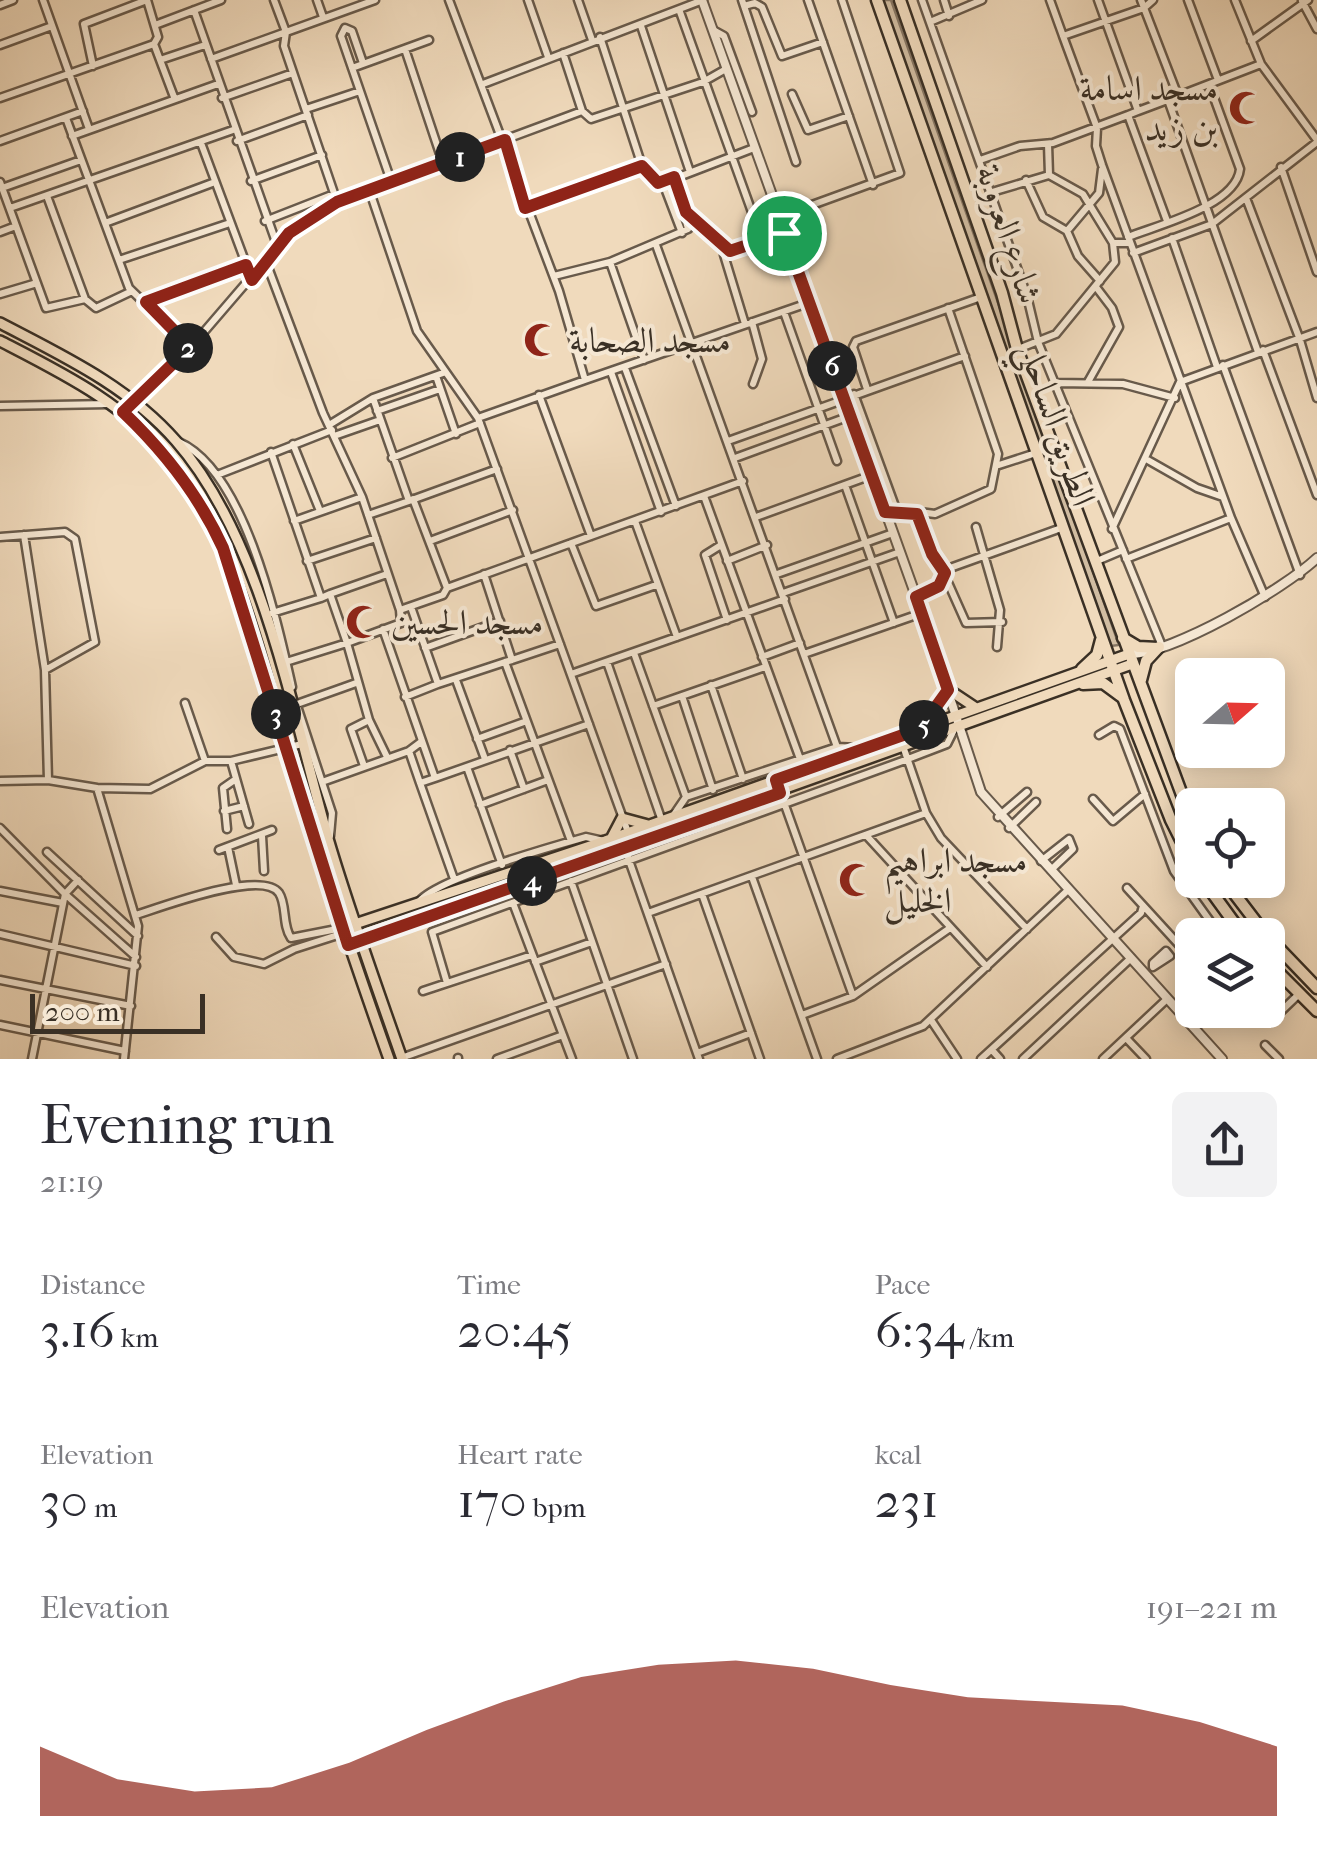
<!DOCTYPE html>
<meta charset="utf-8">
<style>
body{margin:0;font-family:"IM FELL French Canon",Amiri,serif;background:#f2f2f3;color:#2b2b33;height:100vh;display:flex;flex-direction:column;font-size:38px;white-space:nowrap}
*{box-sizing:border-box;margin:0}
p{font-size:32px;color:#7c7c81}
.icon{flex:none;width:55px;height:55px;fill:none;stroke:currentColor;stroke-width:2;stroke-linecap:round;stroke-linejoin:round}
.map{position:relative;height:1059px;overflow:hidden}
.details{display:flex;flex-direction:column;background:#fff;flex:1}
.details>*{flex:none}
.needle{width:65px;rotate:70deg}
.controls{position:absolute;left:1175px;top:658px;display:grid;gap:20px}
.controls a{display:grid;place-items:center;width:110px;height:110px;border-radius:15px;background:#fff;box-shadow:0 5px 25px #0003;font-size:50px}
.scale{position:absolute;left:30px;bottom:25px;width:175px;box-sizing:border-box;padding-left:10px;border:5px solid #3a3025;border-top:0;font-size:28px;line-height:35px;white-space:nowrap;color:#3a3025;-webkit-text-stroke:8px #f5e7d3;paint-order:stroke}
.pin{position:absolute;display:grid;place-items:center;width:85px;height:85px;color:#fff;margin:-42px;border:5px solid #fff;border-radius:50%;box-shadow:0 2px 10px #0007}
.km{position:absolute;width:50px;height:50px;margin:-25px;border-radius:50%;background:#222;color:#fff;font-size:28px;line-height:50px;text-align:center}
.round{display:grid;place-items:center;flex:none;width:105px;height:105px;border-radius:15px;background:#f2f2f3}
.overview{display:flex;align-items:center;justify-content:space-between;height:170px;padding:0 40px}
h1{font-size:55px;font-weight:600;line-height:75px}
.stats{display:grid;grid-template-columns:repeat(3,1fr);gap:15px;height:170px;padding:10px 40px}
.stats div{display:grid;align-content:center}
.stats b{font-size:50px;font-weight:600}
.stats small{font-size:28px;font-weight:400}
.stats p{font-size:28px}
.chart{height:280px;padding:20px 40px}
.chart p{display:flex;justify-content:space-between}
.chart svg{width:100%;height:180px;margin-top:10px;fill:#8f2418;opacity:.7}
.map>svg:first-child{display:block}
.green{fill:#d1bda2;stroke:#867664;stroke-width:2.5}
.lines{fill:none;stroke-linecap:round;stroke-linejoin:round}
.minor-casing{stroke:#685a4b;stroke-width:11}
.tertiary-casing{stroke:#685a4b;stroke-width:12}
.primary-casing{stroke:#3a3025;stroke-width:14}
.trunk-casing{stroke:#3a3025;stroke-width:15}
.minor{stroke:#f5e7d3;stroke-width:6}
.tertiary{stroke:#f5e7d3;stroke-width:8}
.primary{stroke:#f0dabc;stroke-width:9}
.trunk{stroke:#f0dabc;stroke-width:10}
.route-casing{stroke:#fff;stroke-width:20}
.route{stroke:#8f2418;stroke-width:12}
.labels{text-anchor:middle;dominant-baseline:central;stroke-width:8;stroke-linejoin:round;paint-order:stroke}
.poi-label{font-size:35px;fill:#3a3025;stroke:#f5e7d3;text-anchor:start}
.street-label{font-size:35px;fill:#3a3025;stroke:#f5e7d3}
</style>
<div class="map">
<svg width="1317" height="1059" viewBox="0 0 1317 1059">
<rect width="100%" height="100%" fill="#f0dabc"/>
<filter id="stains"><feTurbulence type="fractalNoise" baseFrequency=".002" numOctaves="4"/><feColorMatrix values="0 0 0 0 .2 0 0 0 0 .09 0 0 0 0 .02 0 0 0 .5 -.17"/></filter>
<radialGradient id="worn" r=".72"><stop offset=".6" stop-color="#630" stop-opacity="0"/><stop offset="1" stop-color="#630" stop-opacity=".3"/></radialGradient>
<path class="green" d="M881 0H891L1119 645 1111 646Z"/>
<g class="lines">
<g class="minor-casing">
<path id="minor" d="M43 0 89 129
M274 0 286 32 284 46 337 202
M317 0 323 17
M449 0 559 291 585 380 808 303
M528 0 548 57
M578 0 592 40
M742 0 796 162
M808 0 873 185
M922 0 1027 296 1038 342 1162 646
M944 0 949 16
M1050 0 1063 36
M1098 0 1138 111 1128 115 1167 221
M1141 0 1178 96 1261 64
M1188 0 1218 80
M1235 0 1261 64 1317 140
M1302 1 1317 29
M0 5 13 0
M744 6 755 3 762 7 782 56 823 42
M194 10 277 245
M680 12 762 240
M930 22 982 0
M155 25 221 0
M641 26 690 172
M713 30 724 36 752 112
M600 37 642 166 654 180 663 183 682 233
M1251 41 1308 0
M154 44 174 97
M0 45 52 26
M405 49 443 163
M563 53 582 111 591 119 703 82 726 69
M211 59 375 0
M160 60 205 45
M363 63 352 31 345 28 341 36 391 181
M352 68 429 40
M483 84 703 0
M792 94 808 130 849 116
M0 98 154 44 158 37 147 0 84 24 93 66
M222 98 293 73
M1168 100 1258 352
M306 109 360 91
M1138 111 1170 99
M66 118 129 288 190 347
M72 136 218 84
M0 141 83 111
M237 141 308 115
M201 143 252 280
M1048 144 1049 175
M980 160 1020 146 1053 143 1128 115
M1281 167 1317 272
M1026 180 1043 217 1067 231 1099 193 1102 169
M251 181 322 155
M0 182 46 308 85 299 96 308 132 291
M663 183 754 148
M2 188 81 160
M369 189 417 331 478 418
M992 192 1049 175 1083 194 1113 243H1130
M47 196 85 299
M1246 198 1300 340 1317 398
M525 207 642 166
M10 208 233 130
M687 213 729 251
M779 217 900 173 842 0
M265 221 334 194
M105 223 215 182
M1067 231 1078 256 1100 281
M0 232 16 226
M1128 237C1158 225 1236 206 1240 169L1209 84
M1172 238 1217 367
M656 245 837 747
M1133 253 1212 224 1317 142
M119 260 230 223
M266 262 323 413 362 497 400 610 443 595 447 588 413 499
M610 262 644 360
M554 276 610 262 688 229 675 177
M0 294 37 283
M146 302 247 265
M784 312 837 461
M752 322 762 359 753 384
M745 324 724 255 784 233
M1018 349 1056 334 1115 262 1113 243
M1263 350 1317 495
M1223 365 1300 575
M625 368 676 506
M611 372 661 512
M436 376 456 434
M585 380 478 418 633 846
M1088 382 1119 327 1112 308 1096 287
M1057 383 1123 384 1175 398
M867 389 853 347 856 341 981 297
M854 394 896 509 935 514 991 489 998 454 948 308
M539 395 591 536
M373 398 409 501 497 469
M0 406 109 404
M377 411 440 389
M123 412 197 340 289 233 337 202 582 111
M329 425 373 398 443 373
M337 435 380 420
M728 441 965 356
M179 442C245 471 277 621 292 687
M293 444 320 511
M271 452 321 598 330 594 347 643 401 623 400 610
M392 458 480 423
M735 458 850 416
M1146 459 1197 488 1223 497
M999 465 1039 452
M217 475 332 430
M845 485 894 623
M704 496 800 759
M917 513 966 623 1002 622
M368 515 409 501
M756 517 872 475
M1231 518 1265 597
M294 521 362 497
M635 521 677 637
M976 527 1000 610 997 647
M1112 529 1180 382 1317 332
M24 535 45 670 48 780
M0 537 65 532 75 539 95 642 45 670
M430 541 513 510
M571 543 596 606 656 585
M721 545 705 555 727 620
M1126 559 1231 518 1102 165 1096 146 1097 128 1063 36 1144 8 1153 0
M307 561 376 538
M727 561 767 545
M1097 561 1123 550
M484 574 512 660 560 644
M777 574 893 533
M447 588 743 481
M783 593 900 552
M330 594 387 574
M916 597 939 586 950 568 1064 527
M272 613 321 598
M383 629 435 778 420 783 454 879
M425 648 500 621
M634 653 686 797 837 747 859 748
M804 654 922 613
M762 657 800 643
M512 660 505 662 571 841
M286 662 347 643 369 720 387 757
M607 662 662 821
M571 674 785 599
M456 680 485 759
M438 684 505 662
M711 685 743 779
M682 696 713 790
M405 697 438 684 411 607
M185 703 205 761
M297 704 356 683
M653 706 765 667
M298 709 332 813 330 836
M1099 735 1114 726 1120 729 1174 871 1220 935
M477 739 524 722
M904 749 926 813 941 838 1027 929
M510 750 524 789
M231 761 249 824
M364 766 351 729 369 720
M467 767 502 865
M435 778 589 724
M776 780 853 996
M0 781 48 780 97 788
M322 782 409 751
M420 783 409 751 421 742
M1093 799 1113 821 1145 794
M480 805 548 780
M224 811 244 806
M673 816 686 797
M998 817 1027 792
M0 828 65 894 136 957
M1009 828 1036 802
M227 829 223 788 236 779
M866 835 987 967
M262 836 264 871
M228 847 236 885
M625 849 699 1059
M219 850 272 830
M47 852 138 936
M1041 861 1069 839 1073 849 1051 870
M752 877 817 1059
M571 881 633 1059
M1127 888 1192 959
M0 891 63 903
M702 894 760 1059
M418 903C432 880 554 846 586 837L604 841
M513 903 572 1059
M648 913 926 813
M136 915C161 907 262 869 279 893 287 905 282 925 291 938L342 928
M0 934 136 966
M216 937 234 957 264 964 294 949 344 933
M1166 951 1170 956 1153 967V963Z
M535 962 592 942
M0 980 131 1006
M447 983 432 932 908 759 947 744 953 732
M423 991 532 955
M1178 1010 1192 996
M1240 1010 1245 1016
M802 1015 853 996 950 928
M931 1020 957 1059
M1270 1022 1299 994
M0 1025 125 1051
M1126 1038 1146 1059
M1265 1045 1279 1059
M992 1050 1000 1059
M697 1053 751 1033
M401 1058 666 964
M458 1058V1059
M32 1059 65 894 78 880
M124 1059 138 926 97 788 150 789 205 761H231L302 744
M497 1059 563 1035
M837 1059 923 1026 1068 890
M981 1059 1141 913 1143 906
M1023 1059 1131 958
M1103 1059 1167 999"/>
</g>
<g class="tertiary-casing">
<path id="tertiary" d="M702 0 922 613 981 792 1222 1059
M1129 654C1173 654 1284 589 1317 558"/>
</g>
<g class="primary-casing">
<path id="primary" d="M0 323C63 356 128 386 176 441 263 540 293 716 329 842 351 916 377 987 402 1059
M0 341C64 374 126 404 172 462 240 549 262 667 293 771 323 868 355 963 389 1059
M921 727 949 690 976 708
M612 837 622 818 648 825
M352 925 605 841 1129 654
M356 942 1132 664"/>
</g>
<g class="trunk-casing">
<path id="trunk" d="M877 0 1124 700 1171 820 1192 862
M900 0 1002 293 1017 349 1192 822
M1123 638 1138 647 1158 648
M1082 669 1097 655 1101 640
M1141 680 1146 661 1159 647
M1083 684 1103 683 1122 697
M1203 880 1243 935
M1224 880 1266 935
M1268 937 1317 988
M1268 962 1317 1011"/>
</g>
<use href="#minor" class="minor"/>
<use href="#tertiary" class="tertiary"/>
<use href="#primary" class="primary"/>
<use href="#trunk" class="trunk"/>
</g>
<g class="lines">
<g class="route-casing">
<path id="route" d="M505 140 525 208 642 166 658 183 674 177 686 212 730 251 784 233 885 512 917 514 932 554 945 573 939 586 916 597 948 690 920 729 776 780 780 793 348 945 223 548C199 495 165 452 123 412L190 347 146 302 246 265 252 280 289 233 337 202Z"/>
</g>
<use href="#route" class="route"/>
</g>
<defs>
<g id="mosque-bare" transform="scale(2.7)"><path d="M3.5-4.9A6 6 0 1 0 3.5 4.9A5 5 0 1 1 3.5-4.9Z" fill="#8f2418" stroke="#f5e7d3" stroke-width="2.5" paint-order="stroke"/></g>
</defs>
<g fill-rule="evenodd">
<use href="#mosque-bare" x="1246" y="108"/>
<use href="#mosque-bare" x="541" y="340"/>
<use href="#mosque-bare" x="363" y="622"/>
<use href="#mosque-bare" x="856" y="880"/>
</g>
<g class="labels">
<g class="poi-label">
<text x="1218" y="88" text-anchor="end">مسجد اسامة<tspan x="1218" dy="40">بن زيد</tspan></text>
<text x="569" y="340">مسجد الصحابة</text>
<text x="391" y="622">مسجد الحسين</text>
<text x="884" y="860">مسجد ابراهيم<tspan x="884" dy="40">الخليل</tspan></text>
</g>
<g class="street-label">
<text transform="translate(1009 234) rotate(72)">شارع العروبة</text>
<text transform="translate(1057 424) rotate(71)">الطريق الساحلي</text>
</g>
</g>
<rect width="100%" height="100%" filter="url(#stains)"/>
<rect width="100%" height="100%" fill="url(#worn)"/>
</svg>
<div class="controls">
<a><svg class="needle" viewBox="-14 -14 28 28"><path d="M0-13l5 13h-10z" fill="#e53935"/><path d="M0 13l5-13h-10z" fill="#7c7c81"/></svg></a>
<a><svg class="icon" aria-label="locate" viewBox="0 0 24 24"><circle cx="12" cy="12" r="6"/><path d="M12 2v4M12 18v4M2 12h4M18 12h4"/></svg></a>
<a><svg class="icon" aria-label="layers" viewBox="0 0 24 24"><path d="M12 4l9 5-9 5-9-5zM3 14l9 5 9-5"/></svg></a>
</div>
<div class="scale">200 m</div>
<div class="pin" style="left:784px;top:233px;background:#1e9e55"><svg class="icon" aria-label="arrive" viewBox="0 0 24 24"><path d="M6 21V4h12l-3 4 3 4H6"/></svg></div>
<b class="km" style="left:460px;top:157px">1</b>
<b class="km" style="left:188px;top:348px">2</b>
<b class="km" style="left:276px;top:714px">3</b>
<b class="km" style="left:532px;top:881px">4</b>
<b class="km" style="left:924px;top:725px">5</b>
<b class="km" style="left:832px;top:366px">6</b>
</div>
<section class="details">
<div class="overview"><div><h1>Evening run</h1><p>21:19</p></div><a class="round"><svg class="icon" aria-label="share" viewBox="0 0 24 24"><path d="M12 15V3M7 8l5-5 5 5M5 13v7h14v-7"/></svg></a></div>
<div class="stats">
<div><p>Distance</p><b>3.16<small> km</small></b></div>
<div><p>Time</p><b>20:45</b></div>
<div><p>Pace</p><b>6:34<small> /km</small></b></div>
</div>
<div class="stats">
<div><p>Elevation</p><b>30<small> m</small></b></div>
<div><p>Heart rate</p><b>170<small> bpm</small></b></div>
<div><p>kcal</p><b>231</b></div>
</div>
<div class="chart"><p><span>Elevation</span>191–221 m</p>
<svg viewBox="0 0 160 44" preserveAspectRatio="none"><path d="M0 44V27L10 35L20 38L30 37L40 31L50 23L60 16L70 10L80 7L90 6L100 8L110 12L120 15L130 16L140 17L150 21L160 27V44z"/></svg>
</div>
</section>
